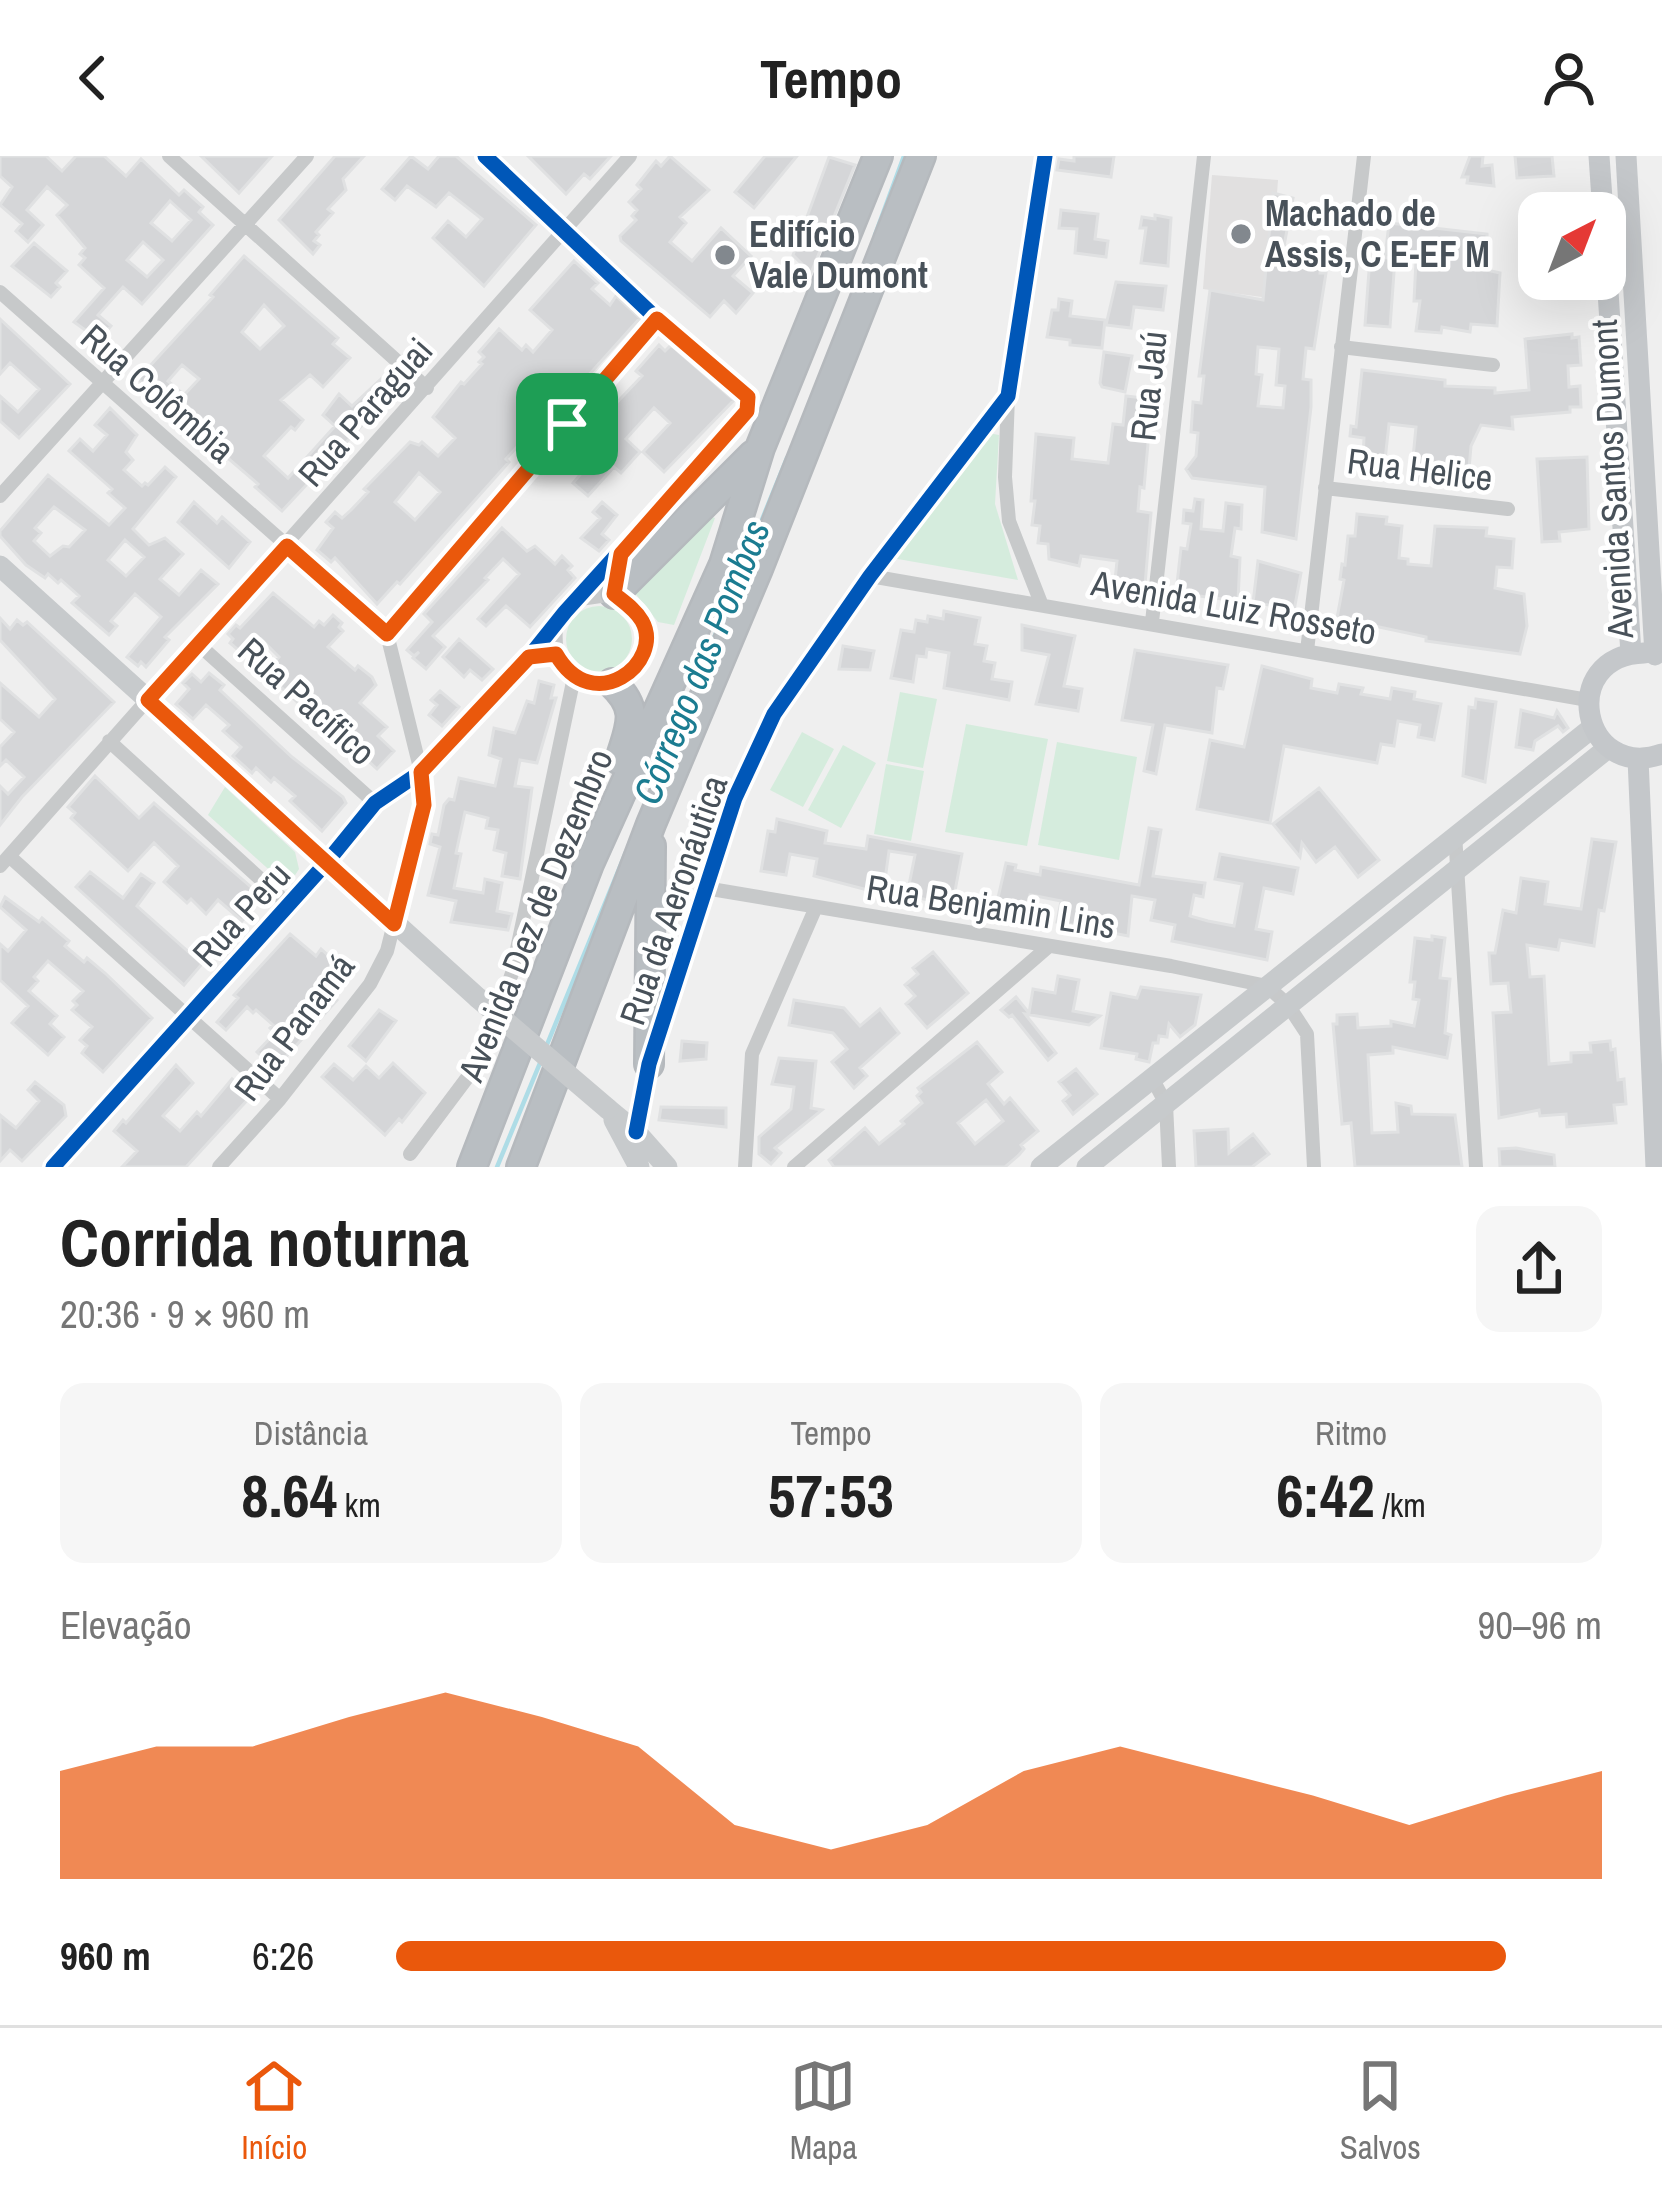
<!DOCTYPE html>
<html lang="pt">
<meta charset="utf-8">
<style>
body{margin:0;font-family:"Archivo Narrow",sans-serif;background:#f6f6f6;color:#222;height:100vh;display:flex;flex-direction:column;font-size:45px;white-space:nowrap}
*{box-sizing:border-box;margin:0}
p{font-size:39px;color:#767676}
.icon{flex:none;width:66px;height:66px;fill:none;stroke:currentColor;stroke-width:2;stroke-linecap:round;stroke-linejoin:round}
.map{position:relative;height:1011px;overflow:hidden}
.drawer{display:flex;flex-direction:column;background:#fff;flex:1}
.drawer>*{flex:none}
.needle{width:78px;rotate:42deg}
.controls{position:absolute;left:1518px;top:36px;display:grid;gap:24px}
.controls a{display:grid;place-items:center;width:108px;height:108px;border-radius:24px;background:#fff;box-shadow:0 12px 48px #0002;font-size:60px}
.pin{position:absolute;display:grid;place-items:center;width:102px;height:102px;color:#fff;margin:-51px;border-radius:24px;box-shadow:0 6px 18px #0006}
.round{display:grid;place-items:center;flex:none;width:126px;height:126px;border-radius:24px;background:#f6f6f6}
.head{display:flex;align-items:center;justify-content:space-between;height:204px;padding:0 60px}
h1{font-size:66px;font-weight:800;line-height:90px}
.metrics{display:grid;grid-template-columns:repeat(3,1fr);gap:18px;height:204px;padding:12px 60px}
.metrics div{display:grid;align-content:center;border-radius:24px;background:#f6f6f6;text-align:center}
.metrics b{font-size:60px;font-weight:800}
.metrics small{font-size:33px;font-weight:400}
.metrics p{font-size:33px}
.chart{height:336px;padding:24px 60px}
.chart p{display:flex;justify-content:space-between}
.chart svg{width:100%;height:216px;margin-top:12px;fill:#ea580c;opacity:.7}
ul{padding:0 60px;list-style:none;font-size:39px}
li{display:grid;grid-template-columns:192px 144px 1fr;align-items:center;height:90px}
li i{height:30px;border-radius:15px;background:#ea580c}
header{display:flex;justify-content:space-between;align-items:center;height:156px;padding:0 60px;background:#fff;font-size:54px;font-weight:800}
.menu{display:flex;justify-content:space-around;align-items:center;height:168px;border-top:3px solid #e0e0e0;background:#fff;font-size:33px;color:#767676}
.menu a{display:grid;justify-items:center;gap:6px}
.menu .active{color:#ea580c}
.map>svg:first-child{display:block}
.education{fill:#e1e0e0}
.green{fill:#d5ecdd}
.lines{fill:none;stroke-linecap:round;stroke-linejoin:round}
.stream{stroke:#aedce6;stroke-width:4.5}
.building{fill:#d5d6d8;stroke:#e0e1e2;stroke-width:3;fill-rule:evenodd}
.highway-casing{stroke:#b5b9bd;stroke-width:32}
.street{stroke:#c7c9ca;stroke-width:14}
.secondary{stroke:#c7cacc;stroke-width:21}
.primary{stroke:#c4c7ca;stroke-width:21}
.highway{stroke:#b9bec2;stroke-width:27}
.secondary-bridge{stroke:#c7cacc;stroke-width:21}
.cycleway-casing{stroke:#fff;stroke-width:22}
.cycleway{stroke:#0057b8;stroke-width:15}
.route-casing{stroke:#fff;stroke-width:24}
.route{stroke:#ea580c;stroke-width:15}
.poi-dot{fill:#82888e;stroke:#fff;stroke-width:4.5}
.labels{text-anchor:middle;dominant-baseline:central;stroke-width:9;stroke-linejoin:round;paint-order:stroke}
.poi-label{font-size:36px;font-weight:bold;fill:#485159;stroke:#fff;text-anchor:start}
.street-label{font-size:36px;fill:#485159;stroke:#fff}
.water-label{font-size:39px;font-style:italic;fill:#1b7c91;stroke:#fff}
</style>
<header><svg class="icon" aria-label="back" viewBox="0 0 24 24"><path d="M15 5l-7 7 7 7"/></svg>Tempo<svg class="icon" aria-label="person" viewBox="0 0 24 24"><circle cx="12" cy="8" r="4"/><path d="M4 21q1-7 8-7t8 7"/></svg></header>
<div class="map">
<svg width="1662" height="1011" viewBox="0 0 1662 1011">
<rect width="100%" height="100%" fill="#efefef"/>
<path class="education" d="M1212 19 1278 24 1269 142 1203 133Z"/>
<path class="green" d="M988 277 999 279 995 348 1018 424 892 402Z
M707 359 715 362 674 469 658 466 630 431Z
M566 483a33 33 0 1 1 66 0a33 33 0 1 1-66 0Z
M900 536 937 543 923 612 887 605Z
M966 568 1048 583 1027 690 945 676Z
M802 576 834 593 803 651 770 634Z
M1057 586 1137 601 1119 704 1038 689Z
M843 589 876 607 841 672 808 654Z
M886 608 924 615 911 685 874 678Z
M225 631 295 696 299 713 290 727 285 728 208 659Z"/>
<g class="lines">
<path class="stream" d="M875 79 904 0
M683 558 787 302
M546 891 626 696
M497 1011 540 907"/>
</g>
<path class="building" d="M0 0H46L62 15 76 0H104L126 20 141 3 179 39 184 34 203 51 199 56 213 69 142 148 123 131 98 159 111 170 99 184 74 166 104 132 79 109 85 102 80 98 85 92 57 59 67 49 47 31 27 54 43 69 28 86 16 75 22 68 0 49 12 31 0 20ZM170 45 191 64 172 85 151 67ZM143 86 163 104 147 121 127 104Z
M201 0H272L239 37Z
M335 0H364L343 23 346 34 328 53 333 57 316 76 319 79 314 85 320 89 313 98 279 64Z
M411 0 428 13 439 0H456L536 69 484 130 433 82 448 65 466 81 482 63 449 37 436 51 407 30 395 44 382 33Z
M528 0H611L590 23 584 18 566 38Z
M670 0 709 34 680 61 686 67 670 86 692 105 721 72 751 100 733 120 753 137 736 157 724 145 710 161 621 85 620 80 636 64 632 60 637 54 629 46 641 33 637 29 656 5 661 10Z
M765 0H797L754 52 735 36Z
M1074 0H1114L1111 21 1057 14 1059 3 1074 5Z
M1470 0H1483L1482 10 1492 9 1494 30 1467 27 1468 21H1462Z
M1515 0H1552L1554 20 1517 22Z
M829 1 855 9 811 117 793 99Z
M1273 37 1293 42 1284 90 1322 94 1320 117H1326L1314 193 1306 192 1303 223 1311 224V251L1296 383 1262 376 1265 331 1192 322 1186 313 1196 300 1198 277 1191 276 1193 246 1201 247 1204 220H1199L1210 134 1263 144ZM1258 191 1279 193 1276 229 1285 230 1283 252 1258 250 1262 219 1256 218Z
M1061 54 1098 58 1095 83 1108 85 1106 101 1075 97 1077 73 1059 72Z
M1155 59 1171 62 1168 110 1141 107 1146 72H1140L1142 61 1155 63Z
M1389 67 1487 78V114L1500 117 1497 170 1471 168 1470 176 1442 171 1441 177 1416 175 1420 145H1414L1416 105 1395 103 1390 171 1365 169 1370 101 1391 102H1385Z
M34 87 67 115 56 127 60 131 51 141 12 110Z
M244 100 338 182 333 188 350 202 323 231 310 219 281 244 303 264 295 274 291 271 264 300 288 322 335 270 323 259 339 238 352 250 381 223 394 234 384 245 381 242 364 261 367 264 282 355 255 331 258 328 208 285 206 288 138 223 213 141 210 139ZM264 149 284 170 260 193 242 176ZM182 209 199 223 184 239 168 225Z
M574 105 598 127 592 133 610 149 616 140 640 162 533 281 529 278 506 303 509 306 400 428 397 426 377 448 335 402 331 406 317 394 333 372 326 366 335 356 342 362 351 354 368 336 364 333 410 286 419 289 422 286 438 300 455 282 433 261 461 226 464 228 482 208 479 206 484 201 479 196 499 173 522 194 526 189 533 196 552 174 530 154ZM419 317 440 336 415 364 395 346Z
M1116 126 1166 130 1163 154 1134 151 1131 172 1106 169Z
M1059 143 1072 145 1070 160 1105 164 1102 192 1070 189V184L1047 181 1052 154H1058Z
M0 163 70 228 19 282 0 265V240L18 256 39 233 10 207 0 218Z
M1572 178V182L1579 181 1581 209 1568 210 1569 231 1580 230 1581 251H1570V256L1512 261 1513 273 1481 269 1471 290 1468 324 1423 319V325L1411 323 1416 271 1389 268 1383 322 1362 320 1364 282 1350 280 1351 270 1356 271 1362 214 1445 224V230L1495 232V237L1529 234 1525 183Z
M659 189 665 195 671 189 734 244 664 316 643 296 670 267 654 252 626 283 640 296 621 317 614 311 588 340 573 327 597 299 588 291 593 286 586 279 642 220 636 215Z
M1104 196 1132 200 1125 236 1102 231 1100 227Z
M1126 240 1152 243 1144 332 1140 331 1138 355 1151 357 1145 429 1134 427 1133 437 1114 434 1117 405 1081 400 1079 410 1049 403 1048 388 1038 387 1040 370 1032 369 1035 345H1031L1036 278 1074 282 1072 303 1108 307 1113 268 1123 269Z
M110 252 137 279 126 296 133 304 124 314 142 330 145 327 148 329 165 311 176 321 133 373 149 389 165 382 183 398 160 423 179 439 201 414 218 428 165 481 169 484 146 511 141 506 138 510 127 501 161 461 135 438 111 465 117 470 109 479 72 447 79 440 61 424 58 427 48 418 45 422 26 409 0 380V375L48 319 109 369 125 352 108 337 112 333 69 295 80 283 93 295 107 279 95 269ZM54 351 85 374 69 391 63 390 50 400 34 385 41 377 35 372ZM125 384 144 401 126 420 108 404Z
M1587 301 1589 373 1559 376 1560 385 1542 386 1537 303Z
M1195 343 1203 344 1201 373 1223 375 1226 347 1242 349 1241 373 1235 372 1231 400 1240 402 1238 445 1176 437 1181 392 1187 393 1191 368 1183 367 1184 354 1193 355Z
M194 346 217 367 222 361 250 386 229 412 178 366Z
M602 346 617 359 602 378 609 384 599 395 581 382 600 362 593 356Z
M1357 358 1387 361 1386 368 1402 370 1399 402 1408 403V408L1431 410 1435 370 1487 372 1486 380 1514 383 1512 412 1497 411 1495 432 1524 438 1527 470 1520 498 1426 485V481L1337 462 1344 424 1340 423 1342 408 1345 409 1348 380H1355Z
M502 372 527 395 535 390 555 408 562 400 572 410 568 414 575 422 530 471 506 450 486 470 478 463 519 418 503 403 485 422 488 424 433 480 445 491 426 513 413 502 419 496 414 500 407 494 432 466 424 458Z
M1258 405 1301 417 1293 460 1269 456 1270 449 1253 447Z
M273 437 314 471 319 465 324 469 333 459 342 467 339 471 343 475 328 491 355 514 358 510 372 521 376 529 360 547 387 571 378 580 394 595 377 613 367 604 373 598 351 577 340 585 270 521 275 515 271 510 279 501 261 483 245 500 230 487 233 483 228 478 236 469 240 472Z
M944 455 980 462 975 488 987 490 984 505 995 507 992 523 1012 526 1009 544 944 532 949 497 927 493 926 501 917 500 913 526 891 522 901 474 914 476 916 464 927 466 928 460 943 463Z
M0 462 10 473 17 464 23 469 27 466 114 546 22 641 0 669V630L8 638 24 621 6 604 0 610V591L14 576 0 563V527L39 561 55 543 0 484Z
M1022 469 1075 480 1064 530 1082 533 1078 555 1036 548 1049 499 1022 494Z
M459 483 493 513 482 524 470 514 464 521 443 501Z
M843 490 874 495 870 514 839 513Z
M1135 494 1228 509 1223 533 1217 532 1212 577 1165 569 1156 618 1144 615 1153 569 1122 564Z
M1262 510 1312 523 1311 532 1337 537 1339 528 1363 532 1361 538 1390 543 1392 532 1415 536 1414 543 1441 548 1434 584 1418 581 1420 569 1398 565 1394 590 1381 588 1377 607 1284 590 1270 667 1197 653 1210 584 1244 591Z
M209 517 224 529 220 534 292 601 343 641 346 647 322 675 290 645 295 640 274 622 271 626 256 612 252 617 233 600 241 591 223 575 229 569 206 549 193 563 176 548 189 533 183 527 192 518 201 526Z
M539 525 554 529 551 542H556L537 607 520 604 515 630 532 632 520 723 502 720 506 697 494 694 498 674 486 672 488 662 465 656 456 697 461 698 454 732 483 737 485 723 502 727 497 755 512 758 508 774 451 766 456 745 428 739 440 691 430 688 432 678 438 679 444 649 449 643 454 644 459 622 495 630 501 603 489 599 494 572 515 577 527 545 534 547Z
M440 535 459 551 442 570 429 559 437 549 431 544Z
M1476 543 1496 546 1485 626 1463 620 1469 551 1475 552Z
M1521 554 1554 562 1557 555 1568 572 1563 576 1558 570 1535 585 1533 594 1516 591Z
M95 620 139 662 154 647 258 737 247 749 252 754 242 765 218 744 206 758 191 743 187 747 164 726 178 710 154 687 128 715 71 662 75 657 68 651Z
M1319 632 1379 704 1358 721 1335 691 1316 706 1302 687 1300 701 1273 668Z
M777 663 827 675 825 687 866 693 868 680 962 698 955 735 958 736 956 751 907 739 915 699 889 695 883 738 814 720 817 703 790 698 786 719 761 715 768 675 775 676Z
M1149 672 1161 674 1153 720 1205 727 1203 741 1194 739 1190 760 1208 765 1234 770 1242 728 1215 723 1220 698 1298 712 1293 738 1264 732 1256 773 1272 776 1267 804 1172 785 1175 769 1151 764 1155 744 1132 740 1128 780 1057 766 1061 745 1036 740 1030 739 1023 761 1001 758 1003 747 997 746 1006 707 1016 709 1015 714 1040 719 1041 711 1139 729Z
M1592 683 1616 686 1604 755 1599 754 1594 790 1560 784 1558 794 1527 789 1530 821 1544 820 1549 908 1571 906V897L1591 896 1590 887 1610 885 1611 894 1615 893 1618 924 1624 923 1626 948 1614 949 1616 967 1567 971 1566 958 1540 960 1539 954 1499 962 1493 857 1511 856 1508 827 1491 828 1489 797H1495L1503 754 1516 757 1521 722 1548 726 1545 748 1581 753Z
M90 716 123 742 141 718 154 727 137 750 202 808 184 829 76 731Z
M5 741 39 766 42 762 69 785 65 790 84 806 87 802 105 817 152 862 103 916 82 897 87 890 80 884 92 871 72 854 77 849 73 845 83 835 48 805 34 821 38 825 29 835 57 860 50 868 64 881 48 899 12 867 28 850 0 824V788L8 795 26 774 0 751Z
M290 778 316 800 321 793 339 809 322 830 337 844 275 913 257 896 275 877 270 872 273 869 256 854 253 857 247 851 226 874 217 866 238 842 234 839Z
M1432 780 1445 782 1440 822 1450 823 1445 877 1451 879 1447 902 1393 891V897L1368 899 1372 977 1398 976 1396 947 1411 950 1412 958 1455 959 1462 1011H1355L1351 967 1342 968 1333 868H1337V859L1357 858 1358 872 1391 870V865L1414 870 1419 844 1413 843 1415 826H1410L1415 782 1432 784Z
M933 796 968 837 927 872 906 848 915 840 905 829 918 818 913 812Z
M1058 820 1079 824 1073 855 1100 860 1089 869 1025 858 1056 897 1048 904 1012 859 1009 861 1001 854 1016 841 1029 857 1033 833 1055 837Z
M1141 831 1201 839 1195 869 1180 881 1169 868 1167 881 1159 880 1158 887H1153L1149 906 1136 903 1137 898 1101 892 1111 837 1137 842Z
M794 844 844 852 860 870 880 853 899 877 860 912 867 920 854 932 832 906 847 893 833 877 789 869Z
M379 854 396 865 366 905 349 890Z
M682 885 707 887 706 903 680 905Z
M977 886 1002 916 988 928 1004 948 1010 942 1038 975 1021 989 1024 993 1019 999 1005 1011H834L829 1004 865 972 879 988 904 968 901 965 922 947 917 940 921 936 918 932ZM986 944 1003 965 975 988 958 967Z
M779 902 816 905 811 952 822 954 775 992 781 997 771 1008 759 998V981L791 953 794 931 772 928Z
M393 907 425 937 402 966 399 963 385 979 322 921 334 908 353 924 366 910 379 922Z
M176 909 193 927 163 960 180 975 197 956 201 960 232 923 251 940 186 1011H122L137 995 114 975 123 964 126 967Z
M1076 913 1097 938 1073 958 1063 945 1070 939 1059 926Z
M35 926 64 949 66 960 22 1005 10 994 0 1005V959L16 972 39 945 28 934Z
M661 951 726 952V971L659 964Z
M1228 973 1229 997 1253 978 1269 998 1252 1011H1196L1194 975Z
M1516 992 1554 999 1555 1011H1500L1499 993Z"/>
<g class="lines">
<g class="highway-casing">
<path id="highway" d="M614 438 753 299
M612 527C641 554 630 570 620 604
M649 908 651 690
M472 1011 589 708 724 408 760 292 878 0
M521 1011 651 668 758 413 921 0"/>
</g>
<path class="street" d="M169 0 427 232
M0 136 387 478 421 616 424 649 387 795 370 828 280 943 219 1011
M1341 191 1493 209
M1008 240 1005 321 1009 365 1041 447
M1325 332 1508 353
M0 340 307 0
M870 420 1588 544
M1152 466 1204 0
M556 471C548 568 673 521 642 465 636 454 624 446 614 438L580 443
M387 478 657 163
M198 488 375 647
M1307 495 1364 0
M109 585 289 749
M1455 678 1476 1011
M9 700 280 943
M0 710 630 0
M705 732 1171 810 1267 830 1288 849 1307 878 1314 1011
M658 879 735 642 774 558 870 420 1008 240 1045 0
M1151 920 1166 948 1169 1011
M636 976 650 905
M410 998 476 910 489 885 512 817 574 521
M53 1011 327 706 375 647 421 616 529 501 565 456 747 255 748 241 657 163 485 0
M745 1011 752 898 816 751
M794 1011 1048 791"/>
<path class="secondary" d="M0 410 478 842
M608 953 636 976 667 1011
M614 964 639 1011
M1041 1011 1592 572
M1087 1011 1608 592"/>
<path class="primary" d="M1599 0 1603 57
M1626 0 1655 499
M1605 88 1631 498
M1644 497C1556 500 1582 626 1662 598
M1638 603 1656 1011"/>
<use href="#highway" class="highway"/>
<path class="secondary-bridge" d="M478 842 608 953"/>
<g class="cycleway-casing">
<path id="cycleway" d="M636 976 649 908 735 642 774 558 870 420 1008 240 1045 0
M53 1011 327 706 375 647 421 616 529 501 565 456 747 255 748 241 657 163 485 0"/>
</g>
<use href="#cycleway" class="cycleway"/>
</g>
<g class="lines">
<g class="route-casing">
<path id="route" d="M657 163 748 241 747 255 621 398 614 438C624 446 636 454 642 465 665 506 593 563 556 498L529 501 421 616 424 649 394 768 148 544 287 390 387 478Z"/>
</g>
<use href="#route" class="route"/>
</g>
<g class="poi-dot">
<circle cx="1241" cy="78" r="12"/>
<circle cx="725" cy="99" r="12"/>
</g>
<g class="labels">
<g class="poi-label">
<text x="1265" y="57">Machado de<tspan x="1265" dy="41">Assis, C E-EF M</tspan></text>
<text x="749" y="78">Edifício<tspan x="749" dy="41">Vale Dumont</tspan></text>
</g>
<g class="street-label">
<text transform="translate(1148 230) rotate(-84)">Rua Jaú</text>
<text transform="translate(158 237) rotate(41)">Rua Colômbia</text>
<text transform="translate(365 256) rotate(-49)">Rua Paraguai</text>
<text transform="translate(1420 313) rotate(7)">Rua Helice</text>
<text transform="translate(1612 323) rotate(-93)">Avenida Santos Dumont</text>
<text transform="translate(1234 451) rotate(10)">Avenida Luiz Rosseto</text>
<text transform="translate(307 545) rotate(42)">Rua Pacífico</text>
<text transform="translate(673 744) rotate(-71)">Rua da Aeronáutica</text>
<text transform="translate(991 750) rotate(9)">Rua Benjamin Lins</text>
<text transform="translate(241 758) rotate(-48)">Rua Peru</text>
<text transform="translate(535 759) rotate(-68)">Avenida Dez de Dezembro</text>
<text transform="translate(294 871) rotate(-53)">Rua Panamá</text>
</g>
<g class="water-label">
<text transform="translate(701 506) rotate(-68)">Córrego das Pombas</text>
</g>
</g>
</svg>
<div class="controls">
<a><svg class="needle" viewBox="-14 -14 28 28"><path d="M0-13l5 13h-10z" fill="#e53935"/><path d="M0 13l5-13h-10z" fill="#767676"/></svg></a>
</div>
<div class="pin" style="left:567px;top:268px;background:#1e9e55"><svg class="icon" aria-label="arrive" viewBox="0 0 24 24"><path d="M6 21V4h12l-3 4 3 4H6"/></svg></div>
</div>
<section class="drawer">
<div class="head"><div><h1>Corrida noturna</h1><p>20:36 · 9 × 960 m</p></div><a class="round"><svg class="icon" aria-label="share" viewBox="0 0 24 24"><path d="M12 15V3M7 8l5-5 5 5M5 13v7h14v-7"/></svg></a></div>
<div class="metrics">
<div><p>Distância</p><b>8.64<small> km</small></b></div>
<div><p>Tempo</p><b>57:53</b></div>
<div><p>Ritmo</p><b>6:42<small> /km</small></b></div>
</div>
<div class="chart"><p><span>Elevação</span>90–96 m</p>
<svg viewBox="0 0 160 44" preserveAspectRatio="none"><path d="M0 44V22L10 17L20 17L30 11L40 6L50 11L60 17L70 33L80 38L90 33L100 22L110 17L120 22L130 27L140 33L150 27L160 22V44z"/></svg>
</div>
<ul>
<li><b>960 m</b>6:26<i style="width:92%"></i></li>
</ul>
</section>
<nav class="menu">
<a class="active"><svg class="icon" aria-label="home" viewBox="0 0 24 24"><path d="M3 11l9-7 9 7M6 9v11h12V9"/></svg>Início</a>
<a><svg class="icon" aria-label="map" viewBox="0 0 24 24"><path d="M3 6l6-2 6 2 6-2v14l-6 2-6-2-6 2zM9 4v14M15 6v14"/></svg>Mapa</a>
<a><svg class="icon" aria-label="saved" viewBox="0 0 24 24"><path d="M7 4h10v16l-5-4-5 4z"/></svg>Salvos</a>
</nav>
